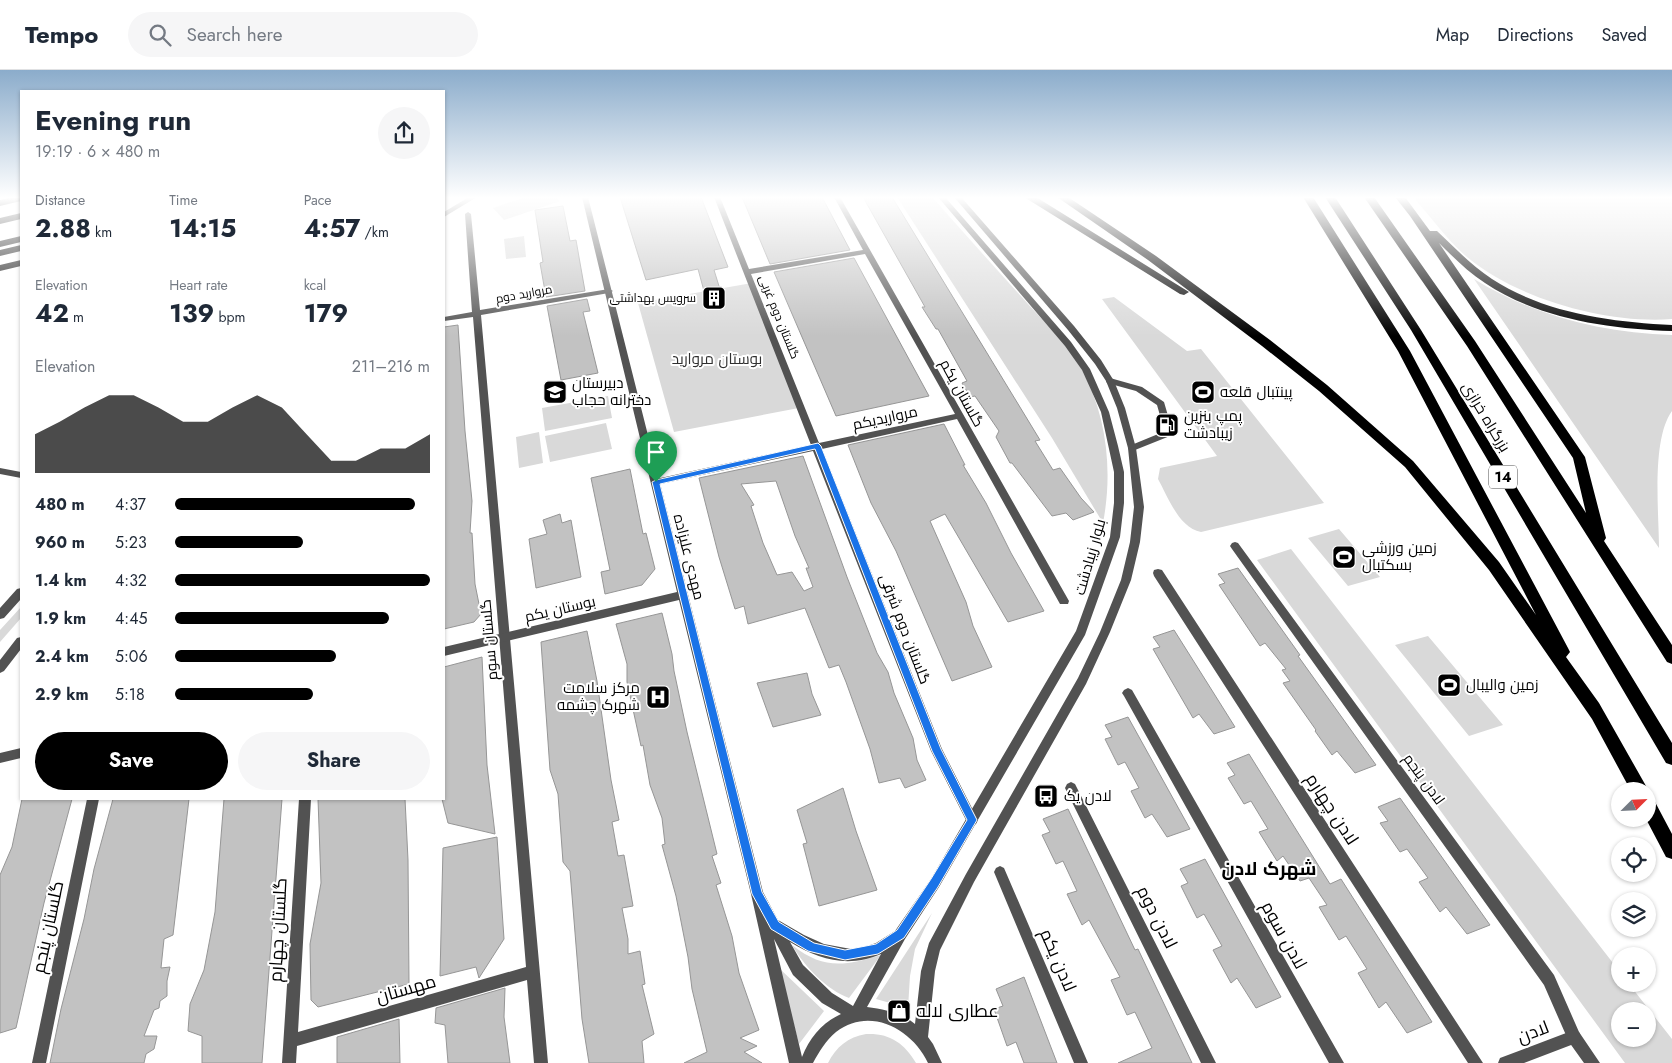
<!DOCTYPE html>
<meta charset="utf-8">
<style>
body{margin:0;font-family:Jost,Cairo,sans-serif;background:#f6f6f7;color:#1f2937;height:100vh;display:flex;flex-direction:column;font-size:19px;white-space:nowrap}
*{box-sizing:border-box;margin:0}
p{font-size:16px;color:#747a83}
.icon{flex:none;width:28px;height:28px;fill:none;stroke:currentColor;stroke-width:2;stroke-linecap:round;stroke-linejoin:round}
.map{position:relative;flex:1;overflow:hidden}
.sheet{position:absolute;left:20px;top:20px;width:425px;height:710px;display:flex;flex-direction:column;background:#fff;border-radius:0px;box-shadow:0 1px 4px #0004}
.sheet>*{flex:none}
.needle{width:32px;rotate:66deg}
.controls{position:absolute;left:1611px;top:712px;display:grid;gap:10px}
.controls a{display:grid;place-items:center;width:45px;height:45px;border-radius:50%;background:#fff;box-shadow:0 1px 4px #0004;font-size:25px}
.pin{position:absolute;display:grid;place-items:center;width:42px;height:42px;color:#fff;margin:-51px -21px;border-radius:50% 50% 50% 0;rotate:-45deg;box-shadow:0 0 5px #0007}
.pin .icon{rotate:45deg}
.round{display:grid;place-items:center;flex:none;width:52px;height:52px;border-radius:26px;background:#f6f6f7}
.head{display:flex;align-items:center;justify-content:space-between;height:85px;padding:0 15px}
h1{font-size:28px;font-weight:700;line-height:38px}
.figures{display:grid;grid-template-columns:repeat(3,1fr);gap:8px;height:85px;padding:5px 15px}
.figures div{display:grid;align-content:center}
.figures b{font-size:25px;font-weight:700}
.figures small{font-size:14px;font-weight:400}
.figures p{font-size:14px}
.chart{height:140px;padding:10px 15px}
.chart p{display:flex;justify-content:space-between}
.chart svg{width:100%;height:90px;margin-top:5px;fill:#000;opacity:.7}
.button{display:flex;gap:10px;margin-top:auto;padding:10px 15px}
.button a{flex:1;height:58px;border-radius:30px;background:#000;color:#fff;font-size:20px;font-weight:700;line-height:58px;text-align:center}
.button a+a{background:#f6f6f7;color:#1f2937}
ul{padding:0 15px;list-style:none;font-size:16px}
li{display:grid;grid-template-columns:80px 60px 1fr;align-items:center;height:38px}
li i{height:12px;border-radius:6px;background:#000}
header{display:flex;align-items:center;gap:30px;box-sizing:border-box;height:70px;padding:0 25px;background:#fff;border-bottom:1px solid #e0e1e3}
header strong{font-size:24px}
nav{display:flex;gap:28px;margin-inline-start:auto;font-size:18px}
.search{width:350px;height:45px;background:#f6f6f7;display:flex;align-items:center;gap:12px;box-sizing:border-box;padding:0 18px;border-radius:28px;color:#747a83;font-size:19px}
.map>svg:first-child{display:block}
.green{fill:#d9d9d9;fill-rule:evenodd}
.building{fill:#c2c2c2;stroke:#969696;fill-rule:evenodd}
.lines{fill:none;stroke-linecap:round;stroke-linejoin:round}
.service{fill:#525252;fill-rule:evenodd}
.minor{fill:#525252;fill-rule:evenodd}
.tertiary{fill:#525252;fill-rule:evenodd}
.primary{fill:#000;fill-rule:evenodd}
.trunk{fill:#000;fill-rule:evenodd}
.route{fill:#1a73e8;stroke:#fff;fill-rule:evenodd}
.labels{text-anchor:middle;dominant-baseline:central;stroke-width:4;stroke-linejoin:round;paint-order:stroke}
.far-street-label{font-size:12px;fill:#000;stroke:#fff}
.far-poi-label{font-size:12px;fill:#000;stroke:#fff;text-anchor:end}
.shield{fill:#fff;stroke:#4c4c4c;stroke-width:1}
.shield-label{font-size:14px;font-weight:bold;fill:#000}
.park-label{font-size:15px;fill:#303030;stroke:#fff}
.poi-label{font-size:15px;fill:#000;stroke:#fff;text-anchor:start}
.street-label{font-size:15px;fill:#000;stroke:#fff}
.near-street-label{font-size:18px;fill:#000;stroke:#fff}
.near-poi-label{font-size:18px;fill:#000;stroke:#fff;text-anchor:start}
.near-neighbourhood-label{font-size:19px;font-weight:bold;fill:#000;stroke:#fff}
</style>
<header>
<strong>Tempo</strong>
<div class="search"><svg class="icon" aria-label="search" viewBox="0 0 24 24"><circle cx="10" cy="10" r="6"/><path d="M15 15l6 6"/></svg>Search here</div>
<nav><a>Map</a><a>Directions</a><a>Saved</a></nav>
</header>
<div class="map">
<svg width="1672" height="993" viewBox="0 0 1672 993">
<rect width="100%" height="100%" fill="#fff"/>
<path class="green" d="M526 127H557L560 131 504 150 493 138Z
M897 127H932C964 163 996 199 1028 234 1046 254 1068 275 1081 298 1107 345 1113 401 1103 453L1052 368Z
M1413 127H1672V249C1607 254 1517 229 1467 187 1447 170 1431 147 1413 127Z
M524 166 526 187 506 189 504 169Z
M1474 209C1534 246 1602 263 1672 265V341C1651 370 1659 443 1659 478Z
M752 213 804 337 674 362 638 233Z
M1114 227 1187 281 1201 279 1324 433 1201 462C1179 458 1168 427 1158 409L1160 398 1217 386 1102 229Z
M608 326 612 348 545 361 542 338Z
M606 353 612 379 550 392 545 366Z
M539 362 543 393 519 398 516 367Z
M1339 459 1380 507 1348 516 1308 468Z
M1291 479 1620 902V914H1629L1672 969V993H1625L1257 490ZM1620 941H1648V969H1620Z
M21 537V548L0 572V560Z
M1428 566 1503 655 1469 666 1395 575Z
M932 843 915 879 910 906 908 938 876 929Z
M792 875C824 900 844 896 881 885L849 928C827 920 804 896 792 875Z
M779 898 824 941 799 974Z
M866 964C890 963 904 973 916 993H828C836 977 848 967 866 964Z"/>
<path class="building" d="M620 127H701L728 197 714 200 723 229 707 232 698 199 646 210Z
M742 127H822L850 180 770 194Z
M863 127H892L1040 370 1035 371 1053 400 1060 398 1081 428 1094 442 1073 450 1066 443 1052 446 1012 393H1010L996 367 999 361 975 326 970 327 962 313 967 311 962 302 938 259H936L922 237H925Z
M563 136 570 171 576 170 585 221 546 227 540 193 543 192 535 140Z
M854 188 929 326 836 346 774 202Z
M587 229 590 241 583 242 598 303 561 310 547 236Z
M458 255 465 361 472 431 470 463H472L475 514 481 544 474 552 444 559V257Z
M944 354 965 395H963L986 433 1011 483 1044 541 1008 552 945 444 930 451 966 532 973 556 992 597 952 611 896 481 871 433 848 375Z
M803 386 847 507 877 583 888 602 894 623 913 668 917 690 926 710 905 718 900 708 879 713 870 679 846 612 839 595 829 598 805 538 748 554 744 536 735 539 719 487 699 408ZM776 411 795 466 809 498H806L813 517 804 521 792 502 777 505 763 473 751 436 754 435 741 414Z
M630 399 643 464 646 463 655 499 642 515 605 524 601 502 610 500 591 408Z
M560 444 562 453 571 450 581 507 536 518 529 469 547 464 543 450Z
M1238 498 1300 585 1298 586 1376 695 1355 703 1337 681 1332 685 1315 661 1316 660 1283 613 1290 611 1282 600 1286 599 1265 573 1260 576 1219 515 1225 513 1218 504Z
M662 543 672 584 674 601 687 662 717 784 712 786 721 813 716 815 732 866 739 903 759 960 740 968 757 976 744 982 762 993H684L707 982 692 919 688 887 676 826 662 775 665 774 662 748 650 715 643 675 641 676 627 612V594L616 554Z
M1174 560 1235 657 1214 664 1199 644 1193 648 1153 579 1160 577 1153 567Z
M587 561 597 611 611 710 619 750 612 752 618 786 624 785 633 836 622 838 628 869V884L640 881 645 914 642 915 654 964 642 971 644 993H589L582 949 570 801 563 792 558 724 550 700 541 572Z
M482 587 487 695 495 764 448 753 442 729H444V597Z
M807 603 812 624 821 645 773 657 757 613Z
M1128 647 1190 759 1167 767 1152 744 1145 748 1131 721 1139 718 1125 692 1118 695 1105 669 1112 667 1105 655Z
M1249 684 1330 814 1341 809 1432 952 1407 963 1386 932 1379 938 1358 903 1367 899 1346 866 1339 870 1319 837 1327 835 1309 808 1300 811 1283 786 1277 791 1259 762 1268 759 1251 731 1244 734 1228 708 1235 705 1227 693Z
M843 718 856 761 877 820 819 836 803 774 807 773 797 740Z
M1400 728 1490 855 1467 864 1446 837 1440 842 1419 812 1428 808 1407 779 1400 782 1380 753 1388 751 1378 737Z
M22 729H72L44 833 16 958 0 963V805L12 777Z
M113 729H189L173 865 164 869 161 898 170 897 167 911V926L160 931 159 938 154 940 144 966H157L154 979 146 984 144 993H50L61 939 84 849 94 799Z
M224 729H282L262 993H202V966L188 961 190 934 204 900 215 842Z
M318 729H405L408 790 409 914 318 937 311 930 310 874 321 813Z
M1068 739 1135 880 1138 879 1192 993H1118L1152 978 1135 942 1127 945 1111 910 1120 907 1089 850 1082 855 1067 824 1077 821 1063 791 1056 794 1042 765 1050 762 1043 749Z
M497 767 504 869 479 908 476 897 440 906 443 778Z
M1205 789 1281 927 1256 938 1237 908 1231 913 1213 880 1222 876 1204 844 1197 848 1181 816 1188 813 1180 799Z
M1024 907 1057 993H1024L1016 972 1007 976 994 939 1003 936 996 919Z
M505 918 504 947 510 993H448L445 955 435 953 436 938Z
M399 949 400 993H337V967Z"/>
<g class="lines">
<path class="service" d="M1110 308 1142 317 1164 332 1171 356 1170 366 1135 380H1129L1128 378 1129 376 1163 362V356L1157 335 1136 321 1107 313 1106 311Z"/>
<path class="minor" d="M714 127H720L749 199 863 180 834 127H840L1069 531 1068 534H1060L957 349 822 379 942 679 978 750 976 754 972 756 968 754 931 681 813 381 656 415 651 412 656 409 811 375ZM865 184 955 344 819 373 751 204Z
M468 142 471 144 480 240 609 219 613 221 609 223 481 245 548 993H534L527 910 297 976 296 993H282L299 729H311L298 962 526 897 473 247 444 251V247L472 242 465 144Z
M0 398 21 402V408L0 404Z
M1235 472 1238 473 1554 905 1579 962 1600 993H1584L1569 972 1544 915 1232 479 1230 476 1232 473Z
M1158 499 1162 500 1483 993H1468L1154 506 1153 503 1154 500Z
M1128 618 1132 620 1344 993H1329L1124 626 1122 623 1124 620Z
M1071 712 1075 714 1216 993H1201L1067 722 1065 718 1067 714Z
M87 729H99L46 993H32Z
M1000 796 1004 798 1088 993H1074L994 802 996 798Z"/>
<path class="tertiary" d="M469 127H477L444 147V142Z
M582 127H588L763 822 778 850 804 865 824 874 851 879 864 877 876 873 895 861 931 809 1076 561 1110 467 1114 433V402L1101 342 1082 300 1065 276 938 127H945L1071 272 1090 299 1109 342 1118 376 1124 402V433L1120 467 1085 565 939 817 905 869 867 937C884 939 902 943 915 954L921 901 929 873 966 804 1078 608 1100 562 1121 510 1130 472 1134 437 1128 378 1117 338 1106 311 1095 294 1068 260 954 127H961L1074 256 1101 290 1114 311 1125 338 1136 378 1144 437 1140 472 1131 510 1110 562 1086 614 974 812 940 880 935 901 928 967 933 974 942 993H928C912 959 870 936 836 962 826 970 819 982 813 993H789L751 824 679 530 444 586V577L677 522ZM774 869 793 905 822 933 841 944C822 953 810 967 802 987ZM790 872C820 890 848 898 881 884L853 936 832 923 803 895Z
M21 518V529L4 548 0 549V538L17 519Z
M21 567V579L4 601 0 603V590L17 568Z
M21 678V688L0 693V683Z
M1574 960 1579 962 1581 967 1579 972 1524 993H1498L1500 988Z"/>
<path class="primary" d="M14 127H21V131L0 136V130Z
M21 175V181L0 186V180Z
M21 190V196L0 201V195Z"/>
<path class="trunk" d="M1024 127H1036L1189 222 1184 225 1180 224Z
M1057 127H1068L1156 186 1270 270 1327 315 1413 391 1499 492 1536 545 1398 281 1303 127H1313L1410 281 1568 578 1570 582 1566 587 1599 633 1646 716 1648 721V723L1631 721 1592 649 1489 500 1405 397 1319 321 1262 276 1148 190Z
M1325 127H1335L1421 260 1672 673V695L1666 693 1411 260Z
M1364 127H1374L1475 271 1586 443 1573 388 1410 146 1395 127H1405L1430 161H1437C1455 178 1472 196 1492 209 1544 243 1611 252 1672 255V261C1609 259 1539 249 1485 213 1468 202 1453 187 1439 173L1585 387 1606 468 1604 471 1672 575V594L1667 592 1467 276Z
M21 143V149L0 154V148Z
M21 166V172L0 177V171Z
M1648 728 1654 730 1672 764V789L1666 787 1646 749H1648Z"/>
</g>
<linearGradient id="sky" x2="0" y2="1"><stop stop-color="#8baccb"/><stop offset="0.48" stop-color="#fff"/><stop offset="1" stop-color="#fff" stop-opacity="0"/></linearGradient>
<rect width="1672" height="266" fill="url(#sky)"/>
<path class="route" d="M818 373 821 376 941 679 977 750 938 817 904 868 878 884 845 890 808 881 771 859 752 824 652 412 656 410ZM815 379 932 681 967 750 931 809 897 860 876 874 845 880 814 873 779 852 762 822 660 414Z"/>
<defs>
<g id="building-square" transform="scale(1.25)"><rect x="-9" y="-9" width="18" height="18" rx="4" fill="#000" stroke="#fff"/><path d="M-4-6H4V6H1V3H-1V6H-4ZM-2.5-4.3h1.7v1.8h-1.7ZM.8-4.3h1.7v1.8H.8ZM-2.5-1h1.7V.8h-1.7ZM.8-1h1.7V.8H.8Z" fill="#fff"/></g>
<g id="school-square" transform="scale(1.25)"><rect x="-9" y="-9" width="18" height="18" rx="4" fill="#000" stroke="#fff"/><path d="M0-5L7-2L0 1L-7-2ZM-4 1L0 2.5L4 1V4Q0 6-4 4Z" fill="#fff"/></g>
<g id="stadium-square" transform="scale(1.25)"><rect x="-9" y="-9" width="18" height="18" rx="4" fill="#000" stroke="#fff"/><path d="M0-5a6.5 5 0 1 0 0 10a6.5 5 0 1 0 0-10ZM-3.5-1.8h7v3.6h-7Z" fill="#fff"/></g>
<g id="fuel-square" transform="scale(1.25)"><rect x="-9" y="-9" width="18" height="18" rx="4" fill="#000" stroke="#fff"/><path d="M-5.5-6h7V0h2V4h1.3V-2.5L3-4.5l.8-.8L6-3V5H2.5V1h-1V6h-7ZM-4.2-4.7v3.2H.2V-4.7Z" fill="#fff"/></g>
<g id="hospital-square" transform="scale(1.25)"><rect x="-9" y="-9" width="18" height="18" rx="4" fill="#000" stroke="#fff"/><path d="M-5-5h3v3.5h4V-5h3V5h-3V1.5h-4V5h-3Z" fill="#fff"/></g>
<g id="bus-square" transform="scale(1.25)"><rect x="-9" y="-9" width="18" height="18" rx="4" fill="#000" stroke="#fff"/><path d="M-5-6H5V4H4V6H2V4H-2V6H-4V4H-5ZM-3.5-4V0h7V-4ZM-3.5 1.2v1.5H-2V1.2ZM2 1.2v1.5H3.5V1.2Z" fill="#fff"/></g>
<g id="shop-square" transform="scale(1.25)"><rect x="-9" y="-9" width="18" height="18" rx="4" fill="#000" stroke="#fff"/><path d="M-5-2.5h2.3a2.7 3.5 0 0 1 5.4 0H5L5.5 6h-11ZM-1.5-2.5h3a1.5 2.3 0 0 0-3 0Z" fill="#fff"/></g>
</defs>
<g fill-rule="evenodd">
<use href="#building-square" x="714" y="228"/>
<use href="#school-square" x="555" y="322"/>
<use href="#stadium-square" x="1203" y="322"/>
<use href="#fuel-square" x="1167" y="355"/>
<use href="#stadium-square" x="1344" y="487"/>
<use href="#stadium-square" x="1449" y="615"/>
<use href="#hospital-square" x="658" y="627"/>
<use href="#bus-square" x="1046" y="726"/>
<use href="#shop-square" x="899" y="941"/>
</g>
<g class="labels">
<g class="far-street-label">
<text transform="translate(524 224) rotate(-10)">مروارید دوم</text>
<text transform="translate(779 247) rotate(68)">گلستان دوم غربی</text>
</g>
<g class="far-poi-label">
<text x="696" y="228">سرویس بهداشتی</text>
</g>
<rect class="shield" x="1489" y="395.5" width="28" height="23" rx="4"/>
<g class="shield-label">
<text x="1503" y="407">14</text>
</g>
<g class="park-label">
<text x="717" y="289">بوستان مروارید</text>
</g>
<g class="poi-label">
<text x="572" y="313">دبیرستان<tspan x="572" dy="17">دخترانه حجاب</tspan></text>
<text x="1220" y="322">پینتبال قلعه</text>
<text x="1184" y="346">پمپ بنزین<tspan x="1184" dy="17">زیبادشت</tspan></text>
<text x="1362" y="478">زمین ورزشی<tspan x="1362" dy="17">بسکتبال</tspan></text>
<text x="1466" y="615">زمین والیبال</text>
<text x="640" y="618" text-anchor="end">مرکز سلامت<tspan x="640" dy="17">شهرک چشمه</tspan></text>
<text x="1064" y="726">لادن یک</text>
</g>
<g class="street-label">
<text transform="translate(962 323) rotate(61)">گلستان یکم</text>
<text transform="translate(1486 347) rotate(59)">بزرگراه خرازی</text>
<text transform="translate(885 348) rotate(-12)">مرواریدیکم</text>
<text transform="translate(689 487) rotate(76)">مهدی علیزاده</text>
<text transform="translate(1090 487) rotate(-74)">بلوار زیبادشت</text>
<text transform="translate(560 539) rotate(-13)">بوستان یکم</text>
<text transform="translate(905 559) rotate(69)">گلستان دوم شرقی</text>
<text transform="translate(489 570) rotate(-95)">گلستان سوم</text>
<text transform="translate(1424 709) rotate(54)">لادن پنجم</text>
</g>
<g class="near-street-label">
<text transform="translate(1332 739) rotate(57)">لادن چهارم</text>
<text transform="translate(1157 847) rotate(63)">لادن دوم</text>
<text transform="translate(48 857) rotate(-78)">گلستان پنجم</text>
<text transform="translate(278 860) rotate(-87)">گلستان چهارم</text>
<text transform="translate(1284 865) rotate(61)">لادن سوم</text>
<text transform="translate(1058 890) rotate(67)">لادن یکم</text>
<text transform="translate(406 919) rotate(-16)">مهستان</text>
<text transform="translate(1533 962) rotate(-21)">لادن</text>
</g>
<g class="near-poi-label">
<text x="916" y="941">عطاری لاله</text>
</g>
<g class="near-neighbourhood-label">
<text x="1269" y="798">شهرک لادن</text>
</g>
</g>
</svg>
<div class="controls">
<a><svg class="needle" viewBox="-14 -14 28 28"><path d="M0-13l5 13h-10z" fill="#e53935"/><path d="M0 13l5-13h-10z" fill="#747a83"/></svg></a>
<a><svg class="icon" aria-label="locate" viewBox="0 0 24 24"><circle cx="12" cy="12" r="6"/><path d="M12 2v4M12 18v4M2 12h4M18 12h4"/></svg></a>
<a><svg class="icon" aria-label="layers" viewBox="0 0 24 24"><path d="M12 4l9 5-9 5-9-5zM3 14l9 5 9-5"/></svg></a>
<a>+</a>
<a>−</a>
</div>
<div class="pin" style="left:656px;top:412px;background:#1e9e55"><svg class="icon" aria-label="arrive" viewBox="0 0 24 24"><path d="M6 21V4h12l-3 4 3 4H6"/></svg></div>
<section class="sheet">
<div class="head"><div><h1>Evening run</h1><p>19:19 · 6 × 480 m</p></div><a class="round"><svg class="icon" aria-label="share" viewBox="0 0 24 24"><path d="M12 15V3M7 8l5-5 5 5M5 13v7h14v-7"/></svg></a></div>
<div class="figures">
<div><p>Distance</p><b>2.88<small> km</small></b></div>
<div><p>Time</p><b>14:15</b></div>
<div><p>Pace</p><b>4:57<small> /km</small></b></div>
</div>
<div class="figures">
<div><p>Elevation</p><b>42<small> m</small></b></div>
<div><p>Heart rate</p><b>139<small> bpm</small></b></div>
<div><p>kcal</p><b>179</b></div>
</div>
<div class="chart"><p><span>Elevation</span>211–216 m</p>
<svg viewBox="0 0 160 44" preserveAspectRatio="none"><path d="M0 44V25L10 19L20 12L30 6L40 6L50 12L60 19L70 19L80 12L90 6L100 12L110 25L120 38L130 38L140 32L150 32L160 25V44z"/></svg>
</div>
<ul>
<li><b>480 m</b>4:37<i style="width:94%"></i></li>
<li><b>960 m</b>5:23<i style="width:50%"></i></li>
<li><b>1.4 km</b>4:32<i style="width:100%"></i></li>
<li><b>1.9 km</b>4:45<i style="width:84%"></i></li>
<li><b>2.4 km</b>5:06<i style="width:63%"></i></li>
<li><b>2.9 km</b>5:18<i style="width:54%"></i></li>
</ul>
<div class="button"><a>Save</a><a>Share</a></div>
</section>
</div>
